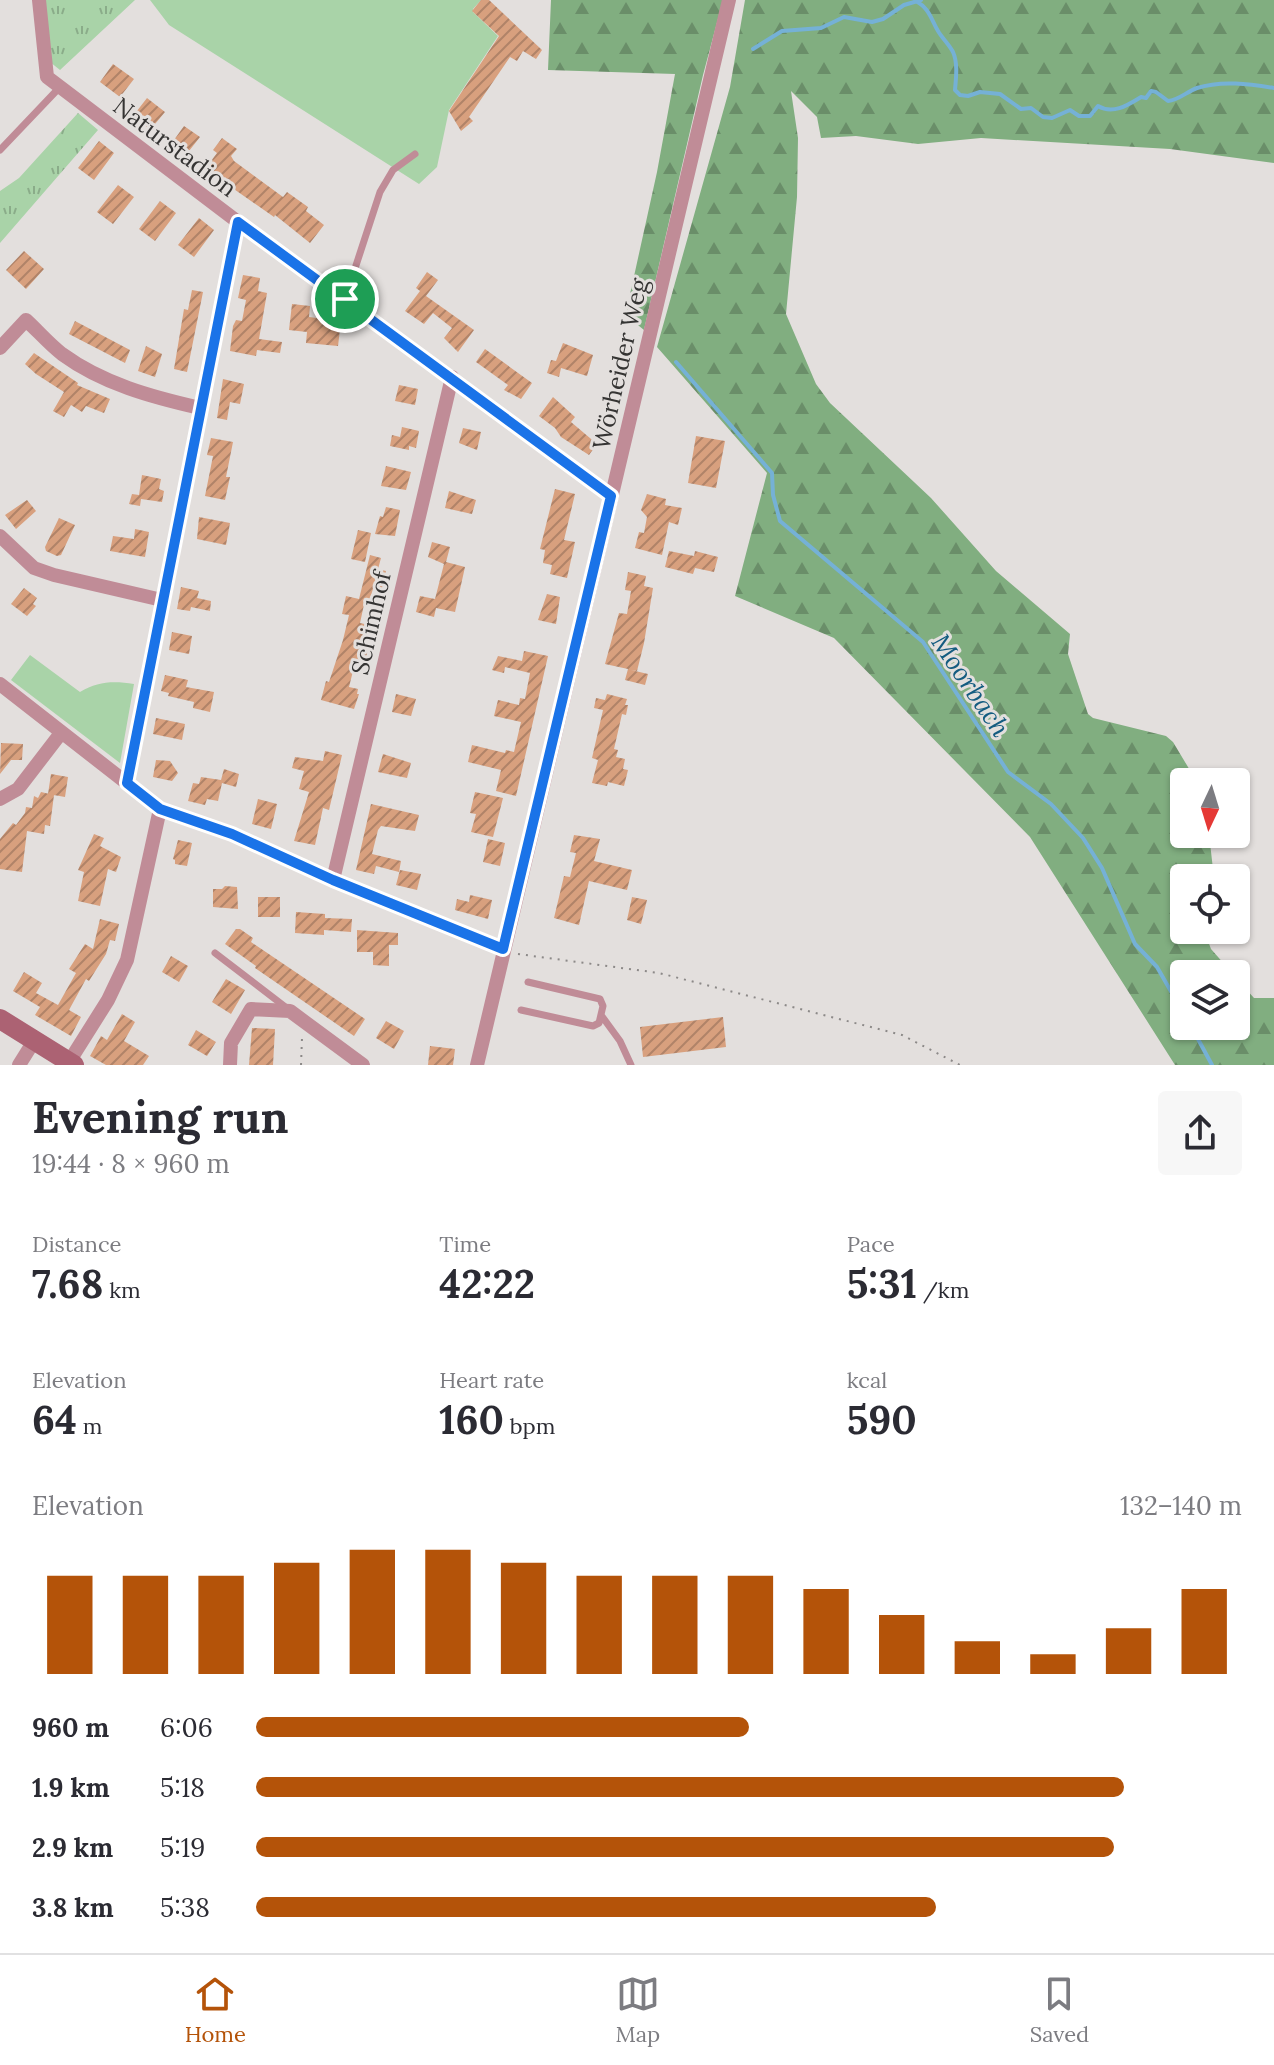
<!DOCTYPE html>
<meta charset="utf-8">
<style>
body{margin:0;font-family:Lora,serif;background:#f7f7f7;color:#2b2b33;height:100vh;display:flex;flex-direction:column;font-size:30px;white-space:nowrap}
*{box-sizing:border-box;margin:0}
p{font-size:26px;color:#7c7c81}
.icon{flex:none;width:44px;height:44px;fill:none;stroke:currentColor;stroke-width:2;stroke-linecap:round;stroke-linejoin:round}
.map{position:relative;height:1065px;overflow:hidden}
.sheet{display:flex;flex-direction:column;background:#fff;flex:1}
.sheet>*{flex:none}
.needle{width:52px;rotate:184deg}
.tools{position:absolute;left:1170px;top:768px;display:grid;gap:16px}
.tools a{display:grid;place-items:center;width:80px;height:80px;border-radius:8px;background:#fff;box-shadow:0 2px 6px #0004;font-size:40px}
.pin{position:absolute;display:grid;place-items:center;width:68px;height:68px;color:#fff;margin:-34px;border:4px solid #fff;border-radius:50%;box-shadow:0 2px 8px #0007}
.round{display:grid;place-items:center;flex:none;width:84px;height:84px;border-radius:8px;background:#f7f7f7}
.overview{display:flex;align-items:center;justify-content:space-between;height:136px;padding:0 32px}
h1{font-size:44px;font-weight:700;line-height:60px}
.metrics{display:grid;grid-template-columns:repeat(3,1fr);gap:12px;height:136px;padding:8px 32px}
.metrics div{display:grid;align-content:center}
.metrics b{font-size:40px;font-weight:700}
.metrics small{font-size:22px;font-weight:400}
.metrics p{font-size:22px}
.chart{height:224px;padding:16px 32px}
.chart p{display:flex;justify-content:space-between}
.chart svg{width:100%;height:144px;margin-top:8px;stroke:#b45309;stroke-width:6}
ul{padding:0 32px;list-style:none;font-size:26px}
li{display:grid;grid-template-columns:128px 96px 1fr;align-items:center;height:60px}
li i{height:20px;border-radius:10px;background:#b45309}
.menu{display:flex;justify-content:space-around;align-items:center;height:112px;border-top:2px solid #e1e1e2;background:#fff;font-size:22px;color:#7c7c81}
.menu a{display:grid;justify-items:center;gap:4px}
.menu .on{color:#b45309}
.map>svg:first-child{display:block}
.grass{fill:url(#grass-tufts)}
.forest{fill:url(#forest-firs)}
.green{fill:#a9d3a8}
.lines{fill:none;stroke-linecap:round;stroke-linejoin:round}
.stream{stroke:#75b1d6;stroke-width:4}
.building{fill:url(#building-hatch)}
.path{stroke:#8c8988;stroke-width:2;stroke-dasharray:2 6;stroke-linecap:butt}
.service{stroke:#c08c97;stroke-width:7}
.minor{stroke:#c08c97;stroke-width:14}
.secondary{stroke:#ac6273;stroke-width:20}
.route-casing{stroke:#fff;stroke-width:16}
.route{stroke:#1a73e8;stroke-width:10}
.labels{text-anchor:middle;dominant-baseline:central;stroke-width:6;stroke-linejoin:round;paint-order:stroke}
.street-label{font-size:24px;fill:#353433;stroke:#e3dfdd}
.water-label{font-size:26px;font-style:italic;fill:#145c80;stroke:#e3dfdd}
</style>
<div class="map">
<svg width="1274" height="1065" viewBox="0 0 1274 1065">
<defs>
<pattern id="grass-tufts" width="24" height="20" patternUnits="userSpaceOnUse" patternTransform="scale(2)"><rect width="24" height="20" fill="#a9d3a8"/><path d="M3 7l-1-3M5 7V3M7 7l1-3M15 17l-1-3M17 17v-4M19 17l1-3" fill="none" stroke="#8aac89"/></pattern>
<pattern id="forest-firs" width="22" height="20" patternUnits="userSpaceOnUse" patternTransform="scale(2)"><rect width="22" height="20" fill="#81ae80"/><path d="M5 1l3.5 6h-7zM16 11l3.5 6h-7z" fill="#6a8e69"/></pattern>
<pattern id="building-hatch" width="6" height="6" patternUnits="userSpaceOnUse" patternTransform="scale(2)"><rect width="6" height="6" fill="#d8a07e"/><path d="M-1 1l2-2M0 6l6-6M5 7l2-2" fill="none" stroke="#b08368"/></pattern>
</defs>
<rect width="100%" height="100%" fill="#e3dfdd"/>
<path class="grass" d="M44 0H135L60 70 50 62Z
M78 113 98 130 0 243V191L19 178Z"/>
<path class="forest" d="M551 0H723L703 75 644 330 628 317 627 308 657 172 675 74 548 70Z
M745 0H1274V163L1170 149 981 138 918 144 856 136 821 138 817 117 791 91 798 138 797 197 786 314 816 384 830 403 931 498 996 571 1070 634 1068 654 1088 714 1093 718 1166 736 1173 742 1197 782H1184V834H1209L1214 878H1184V930H1204L1211 949 1233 974H1184V1026H1236V978L1254 998H1274V1065H1175L1030 837 834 638 735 596 767 473 657 347 730 87Z"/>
<path class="green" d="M150 0H481L473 9V12L498 36 449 110 437 167 419 184 169 25Z
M30 655 80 692C98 681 114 681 134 684L120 763 11 680Z"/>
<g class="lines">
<path class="stream" d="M915 1C929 7 931 19 938 31 942 38 949 44 953 52 958 63 956 78 955 90L960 95 968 96 980 92 1000 94 1021 109 1031 108 1043 117 1052 118 1070 110 1079 116H1090L1098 106C1113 115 1128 105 1141 97L1146 98 1151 91 1156 92 1168 101C1179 100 1186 92 1197 88 1221 80 1250 84 1274 88
M753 49 782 31 821 28 844 17 872 22 883 19 904 5 921 0
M676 362 772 473 773 495 780 521 923 642 1008 772 1051 804 1083 838 1102 868 1135 944 1157 967 1184 1014
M1191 1026 1212 1065"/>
</g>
<path class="building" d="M481 0H489L542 50 536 59 523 51 517 61 510 57 469 117 473 121 461 131 449 111 499 36 472 11Z
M113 64 134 79 120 97 100 82Z
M147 98 165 112 155 124 152 121 147 127 133 116Z
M184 126 200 137 189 151 174 140Z
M222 138 237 149 231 156 234 161 283 197 287 192 308 207 306 211 324 225 310 243 275 215 274 217 211 173 213 169 208 165 217 153 213 150Z
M99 141 114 153 94 180 78 168Z
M118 185 134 197 113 224 97 212Z
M160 201 176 213 155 241 139 229Z
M199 218 214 230 194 257 178 245Z
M24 251 44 269 26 289 6 270Z
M427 272 438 280 426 296 474 330 458 352 444 338 452 328 433 313 424 324 405 311 420 291 416 288Z
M243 275 260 278 258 291 267 293 259 339 282 342 280 353 257 350 256 356 230 351 233 326 236 320 242 321 246 300 238 298Z
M192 290 203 292 187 372 174 369 184 309 188 310Z
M292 304 310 306 309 317 341 321 338 346 306 343 307 332 289 330Z
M75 321 130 350 125 363 69 334Z
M563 343 593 355 587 376 561 368 559 377 547 373 551 360 556 361Z
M146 346 162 354 155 377 138 371Z
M485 349 532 383 521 399 504 390 508 385 476 362Z
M34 353 78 383 77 385 110 399 104 413 86 406 82 412 71 405 64 417 53 411 64 392 36 374 25 364Z
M223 379 244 384 240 404 230 402 227 420 217 418Z
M399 385 418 389 415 405 395 401Z
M553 397 575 417 571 422 597 444 589 455 561 437 555 428 539 416Z
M402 427 419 431 416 448 409 446V450L390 446 392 435 400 437Z
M463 428 481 432 477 450 459 443Z
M696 436 725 441 716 488 688 483Z
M211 438 233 442 226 477H230L225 500 205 496 213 456 207 455Z
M386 466 411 472 406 490 381 486Z
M142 475 161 479 159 489 164 491 162 502 141 499 140 506 129 504 132 494 139 495Z
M555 489 575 494 564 540 575 542 567 578 550 574 552 565 543 563 545 550 540 549Z
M449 491 476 500 472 514 445 508Z
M647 494 666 499 665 505 682 508 678 525 669 522 662 555 635 548 639 532 644 533 647 517 641 510Z
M27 500 36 511 16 529 5 515Z
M386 507 400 510 395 536 375 534 380 516 383 517Z
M199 517 230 523 226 545 197 539Z
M59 518 75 525 61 555 57 556 46 551 45 547Z
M135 529 149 532 145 557 110 551 113 536 134 539Z
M358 530 371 533 365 562 351 559Z
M432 542 450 547 446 562 465 567 455 612 436 608 434 617 416 612 420 596 435 599 444 564 428 557Z
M669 551 694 556 695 551 718 557 714 572 695 568 693 574 665 567Z
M370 555 381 558 378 569 386 571 382 588 374 586 369 601 365 600 360 623 374 626 364 665 355 663 349 687 358 689 357 694H359L354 709 321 700 326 681 329 682 343 640 349 615 342 614 346 596 359 599Z
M628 572 646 576 644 586 653 588 644 643 637 671 631 670 648 674 645 685 625 680 628 669 605 664 619 613 627 614 631 591 625 590Z
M181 587 199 591 197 598 211 601 210 611 191 607 190 611 177 609Z
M24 588 37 598 33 604 36 606 27 616 11 604Z
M547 594 560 597 556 624 538 620Z
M172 632 192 636 189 654 169 650Z
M524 651 548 656 516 796 496 791 501 770 468 762 472 745 505 753 506 750 514 752 521 722 494 716 498 700 519 705 520 698 525 699 530 673 505 667 504 673 492 670 498 656 522 661Z
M165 675 188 680 186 687 214 692 210 712 193 708 194 702 168 696 169 693 161 691Z
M396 694 416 699 411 716 392 712Z
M607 694 627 699 625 705H628L626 715 622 714 614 749 618 750 616 757 625 759 623 769 628 770 624 786 608 782 607 786 592 783 598 760 592 758 603 710 594 708 596 698 605 700Z
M156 718 185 724 182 740 153 734Z
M1 743 23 744 22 760H11L0 774Z
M325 751 342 755 329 810 323 808 315 845 294 841 309 792 299 789 304 771 292 768 295 757 323 761Z
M383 754 411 763 407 778 378 772Z
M156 760 170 761 178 773 172 781 153 777Z
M224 769 239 774 236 787 222 783 218 801 207 799 205 805 188 801 193 783 199 784 201 777 221 780Z
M51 774 68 777 65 797 48 794Z
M41 792 54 795 50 826 45 825 44 834 27 831 22 872 0 869V839L13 823 16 825 25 813 26 807 32 808 34 796 38 798Z
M475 792 503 798 493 837 471 832 476 814 470 813Z
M258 799 277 804 271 829 252 824Z
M371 804 419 815 415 831 381 826 378 830 372 854 401 861 399 872 376 866 374 874 356 870Z
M94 834 104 838 100 846 121 857 116 872 108 869 100 906 78 901 84 872 78 870Z
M574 835 600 839 594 861 632 870 627 890 589 881 579 925 554 918 564 876 570 877 576 853 570 852Z
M488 839 505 843 500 866 483 862Z
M178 840 192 843 187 866 175 864V860L173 859Z
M400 870 421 874 417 890 396 885Z
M225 886 237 887 238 909 213 907V889H222Z
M470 895 492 900 488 919 455 910 457 899 469 902Z
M258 897H280V917H258Z
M632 897 647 900 641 924 627 920Z
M296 912 325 914V918L352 919 351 932 324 930V935L295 933Z
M100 919 119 924 115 941 110 940 106 954 89 981 86 979 69 1010 81 1017 71 1036 35 1015 40 1007 13 991 24 972 42 983 36 993 58 1005 76 973 69 969 85 944 93 949Z
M236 929H240L253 938 251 942 365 1019 354 1036 255 968 256 966 225 944Z
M357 930 398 933V945H389V966L373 965V952H357Z
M171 956 188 966 179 982 162 972Z
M226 979 245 990 231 1014 212 1002Z
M122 1014 135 1022 124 1041 149 1056 143 1065H106L90 1056 101 1036 107 1040Z
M723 1017 726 1047 643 1057 640 1027Z
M386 1021 404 1031 394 1049 376 1038Z
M252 1028 275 1029 273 1065H249Z
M196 1030 216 1042 207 1056 188 1045Z
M430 1046 455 1049 453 1065H428Z"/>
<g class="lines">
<path class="path" d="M518 954 659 973 902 1035 960 1065
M301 1065 302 1038"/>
<path class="service" d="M0 150 60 87
M345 299 380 192 393 170 415 154
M215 953 288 1009
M521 1010 593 1026 599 1023 603 1006 600 999 528 982
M601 1015 620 1041 631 1065"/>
<path class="minor" d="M39 0 47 77 238 222 611 496
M0 348 26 320C38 331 49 344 62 354 103 384 152 397 200 408
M0 536 34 568 54 575 162 600
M0 684 160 809 232 834 333 880 503 949
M127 783 238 222
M0 799 18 789 61 733
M333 880 452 377
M69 1062 108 1000 127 960 160 809
M19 1065 34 1041
M230 1065 231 1043 251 1009 290 1011 363 1065
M477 1065 729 0"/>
<path class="secondary" d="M0 1019 74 1065"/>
</g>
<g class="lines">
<g class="route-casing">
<path id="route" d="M238 222 611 496 503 949 333 880 232 834 160 809 127 783Z"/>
</g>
<use href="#route" class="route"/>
</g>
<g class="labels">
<g class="street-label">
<text transform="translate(175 147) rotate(37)">Naturstadion</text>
<text transform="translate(620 364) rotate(-77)">Wörheider Weg</text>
<text transform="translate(371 623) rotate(-77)">Schimhof</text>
</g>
<g class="water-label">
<text transform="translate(971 685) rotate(56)">Moorbach</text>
</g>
</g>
</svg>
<div class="tools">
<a><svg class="needle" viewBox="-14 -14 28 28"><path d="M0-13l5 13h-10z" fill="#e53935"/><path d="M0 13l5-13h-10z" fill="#7c7c81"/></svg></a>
<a><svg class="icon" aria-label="locate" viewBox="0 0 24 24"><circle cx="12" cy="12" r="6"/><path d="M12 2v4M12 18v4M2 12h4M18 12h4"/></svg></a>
<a><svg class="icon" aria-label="layers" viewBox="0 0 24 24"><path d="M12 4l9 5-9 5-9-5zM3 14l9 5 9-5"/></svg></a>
</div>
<div class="pin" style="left:345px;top:299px;background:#1e9e55"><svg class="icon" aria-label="arrive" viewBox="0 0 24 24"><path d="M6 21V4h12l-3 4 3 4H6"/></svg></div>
</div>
<section class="sheet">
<div class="overview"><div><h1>Evening run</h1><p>19:44 · 8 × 960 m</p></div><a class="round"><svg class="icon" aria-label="share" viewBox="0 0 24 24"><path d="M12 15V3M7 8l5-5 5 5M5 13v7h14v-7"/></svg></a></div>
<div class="metrics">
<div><p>Distance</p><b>7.68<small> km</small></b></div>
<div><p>Time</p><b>42:22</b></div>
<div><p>Pace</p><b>5:31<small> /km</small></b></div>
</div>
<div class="metrics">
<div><p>Elevation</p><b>64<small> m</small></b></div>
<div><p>Heart rate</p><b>160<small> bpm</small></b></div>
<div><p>kcal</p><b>590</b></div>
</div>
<div class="chart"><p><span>Elevation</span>132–140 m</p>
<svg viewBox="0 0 160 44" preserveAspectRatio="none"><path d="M5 44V14M15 44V14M25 44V14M35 44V10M45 44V6M55 44V6M65 44V10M75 44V14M85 44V14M95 44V14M105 44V18M115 44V26M125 44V34M135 44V38M145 44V30M155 44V18"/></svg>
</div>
<ul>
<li><b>960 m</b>6:06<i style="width:50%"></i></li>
<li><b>1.9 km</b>5:18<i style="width:88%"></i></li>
<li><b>2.9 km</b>5:19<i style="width:87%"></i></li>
<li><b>3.8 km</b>5:38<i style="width:69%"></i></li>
</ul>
</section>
<nav class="menu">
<a class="on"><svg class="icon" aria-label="home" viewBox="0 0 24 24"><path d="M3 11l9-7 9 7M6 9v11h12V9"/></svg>Home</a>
<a><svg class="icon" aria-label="map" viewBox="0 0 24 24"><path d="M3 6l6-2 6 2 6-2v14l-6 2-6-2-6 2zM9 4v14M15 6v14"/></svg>Map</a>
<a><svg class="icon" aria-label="saved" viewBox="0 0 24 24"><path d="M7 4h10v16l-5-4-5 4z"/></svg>Saved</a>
</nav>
